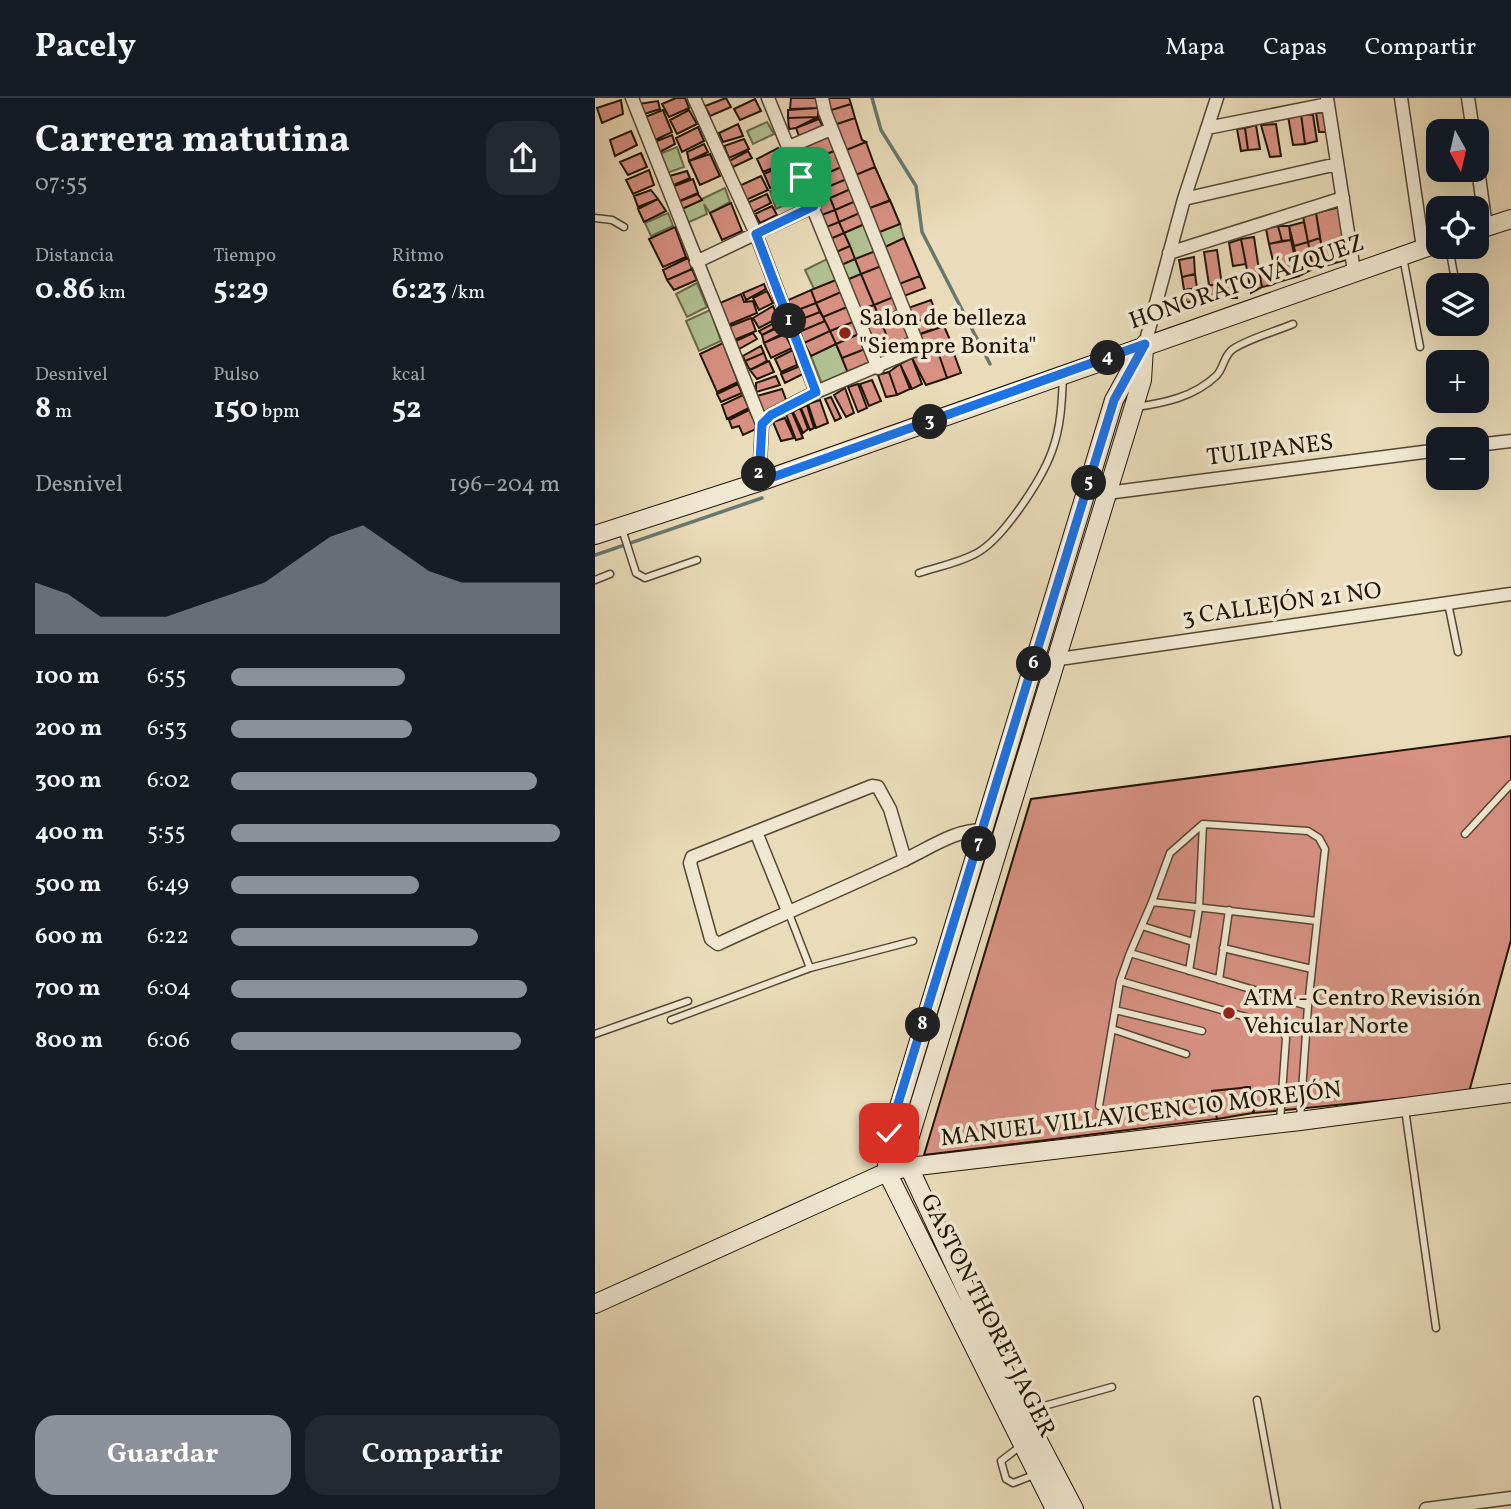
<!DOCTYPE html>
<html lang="es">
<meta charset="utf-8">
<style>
body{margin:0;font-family:Vollkorn,serif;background:#242831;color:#f1f3f6;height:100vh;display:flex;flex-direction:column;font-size:26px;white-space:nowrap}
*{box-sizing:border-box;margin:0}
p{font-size:23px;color:#9ea1a6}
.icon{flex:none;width:38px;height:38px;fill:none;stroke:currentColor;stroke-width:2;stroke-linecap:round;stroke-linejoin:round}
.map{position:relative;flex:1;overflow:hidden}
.sheet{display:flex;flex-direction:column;background:#171b24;width:595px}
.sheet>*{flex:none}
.needle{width:46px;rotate:172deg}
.fabs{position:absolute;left:831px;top:21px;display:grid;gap:14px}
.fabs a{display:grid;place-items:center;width:63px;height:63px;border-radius:14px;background:#171b24;box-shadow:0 7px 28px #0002;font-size:35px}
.pin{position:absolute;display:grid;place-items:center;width:60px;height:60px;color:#fff;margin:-30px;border-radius:14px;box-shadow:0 4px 10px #0006}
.km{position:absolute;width:35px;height:35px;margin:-18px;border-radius:50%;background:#222;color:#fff;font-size:19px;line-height:35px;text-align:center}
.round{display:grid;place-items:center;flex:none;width:74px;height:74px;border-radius:21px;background:#242831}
.head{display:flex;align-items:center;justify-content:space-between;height:119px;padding:0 35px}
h1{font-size:38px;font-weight:700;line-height:52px}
.metrics{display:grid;grid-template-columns:repeat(3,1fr);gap:10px;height:119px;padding:7px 35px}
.metrics div{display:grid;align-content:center}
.metrics b{font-size:30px;font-weight:700}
.metrics small{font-size:19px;font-weight:400}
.metrics p{font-size:19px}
.chart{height:196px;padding:14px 35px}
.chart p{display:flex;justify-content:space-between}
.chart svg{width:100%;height:126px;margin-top:7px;fill:#8c9099;opacity:.7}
.action{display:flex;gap:14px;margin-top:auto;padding:14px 35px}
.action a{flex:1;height:80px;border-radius:21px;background:#8c9099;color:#fff;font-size:28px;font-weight:700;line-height:80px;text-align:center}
.action a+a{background:#242831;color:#f1f3f6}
ul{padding:0 35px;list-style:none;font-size:23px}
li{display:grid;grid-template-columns:112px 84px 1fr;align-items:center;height:52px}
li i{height:18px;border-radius:9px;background:#8c9099}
header{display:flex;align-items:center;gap:42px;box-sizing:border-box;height:98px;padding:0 35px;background:#171b24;border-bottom:2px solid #363941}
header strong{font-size:33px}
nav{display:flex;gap:38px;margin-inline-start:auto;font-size:24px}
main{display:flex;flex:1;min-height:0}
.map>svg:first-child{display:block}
.green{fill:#b2c294;stroke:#6a6c4c;stroke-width:2}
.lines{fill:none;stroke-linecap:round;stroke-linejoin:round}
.stream{stroke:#69786e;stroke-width:3.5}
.building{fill:#d79183;stroke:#221504;stroke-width:2}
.lane-casing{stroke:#544732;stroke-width:9}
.street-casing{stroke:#544732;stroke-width:15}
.secondary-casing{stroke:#221504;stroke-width:20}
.lane{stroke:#f1e8d2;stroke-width:6}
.street{stroke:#f1e8d2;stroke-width:12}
.secondary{stroke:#f1e8d2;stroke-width:18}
.route-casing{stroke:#fff;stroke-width:14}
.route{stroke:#1a73e8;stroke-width:9}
.poi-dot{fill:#8f2418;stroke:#f1e8d2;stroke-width:2.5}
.labels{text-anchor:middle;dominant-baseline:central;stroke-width:7;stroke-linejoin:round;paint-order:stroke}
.street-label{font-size:24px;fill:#221504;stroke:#f1e8d2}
.poi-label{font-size:24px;fill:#221504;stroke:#f1e8d2;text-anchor:start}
</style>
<header>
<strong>Pacely</strong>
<nav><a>Mapa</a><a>Capas</a><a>Compartir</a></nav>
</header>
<main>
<section class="sheet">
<div class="head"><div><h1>Carrera matutina</h1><p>07:55</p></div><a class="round"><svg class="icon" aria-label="share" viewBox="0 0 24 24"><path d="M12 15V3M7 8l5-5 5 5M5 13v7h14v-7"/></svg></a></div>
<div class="metrics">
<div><p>Distancia</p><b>0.86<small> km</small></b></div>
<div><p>Tiempo</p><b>5:29</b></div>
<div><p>Ritmo</p><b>6:23<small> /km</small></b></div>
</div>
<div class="metrics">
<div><p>Desnivel</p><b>8<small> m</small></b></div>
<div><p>Pulso</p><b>150<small> bpm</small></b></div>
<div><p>kcal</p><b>52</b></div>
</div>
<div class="chart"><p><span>Desnivel</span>196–204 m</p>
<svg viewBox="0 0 160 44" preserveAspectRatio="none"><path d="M0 44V26L10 30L20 38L30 38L40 38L50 34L60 30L70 26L80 18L90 10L100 6L110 14L120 22L130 26L140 26L150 26L160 26V44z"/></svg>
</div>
<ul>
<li><b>100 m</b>6:55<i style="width:53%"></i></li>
<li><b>200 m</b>6:53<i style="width:55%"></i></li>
<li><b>300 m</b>6:02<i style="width:93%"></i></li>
<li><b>400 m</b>5:55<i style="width:100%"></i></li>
<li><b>500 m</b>6:49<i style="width:57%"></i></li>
<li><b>600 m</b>6:22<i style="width:75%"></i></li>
<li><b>700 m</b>6:04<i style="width:90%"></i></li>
<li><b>800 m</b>6:06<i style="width:88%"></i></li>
</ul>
<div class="action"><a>Guardar</a><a>Compartir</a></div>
</section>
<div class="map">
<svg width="916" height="1411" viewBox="0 0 916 1411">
<rect width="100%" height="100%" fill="#eadcba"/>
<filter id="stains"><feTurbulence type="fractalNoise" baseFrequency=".00286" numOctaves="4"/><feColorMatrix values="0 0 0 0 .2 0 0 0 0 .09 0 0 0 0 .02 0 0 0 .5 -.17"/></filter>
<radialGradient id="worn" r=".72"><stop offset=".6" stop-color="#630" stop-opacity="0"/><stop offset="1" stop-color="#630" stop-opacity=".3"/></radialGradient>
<path class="green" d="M172 24 179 36 158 46 152 33Z
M82 49 89 69 69 76 62 57Z
M195 83 203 101 181 111 175 93Z
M130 90 135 104 115 115 109 106 112 116 90 126 84 112Z
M73 115 78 128 56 138 50 125Z
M272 125 283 152 266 176 249 183 244 168 260 161 249 135Z
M305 126 309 140 288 150 282 135Z
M232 161 241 182 219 191 210 172Z
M102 185 112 209 92 219 81 196Z
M115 212 126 243 104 253 91 223Z
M241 246 253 275 227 286 216 258Z"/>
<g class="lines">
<path class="stream" d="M277 0 286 32 321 88 327 134 395 266
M0 457 167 400"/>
</g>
<path class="building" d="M81 0H90L94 10 74 19 67 6Z
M131 0 136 9 115 18 110 8Z
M196 0H221L223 10 195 11Z
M229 0H254L256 6 230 14Z
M160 1 166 13 145 22 139 11Z
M26 2 28 16 7 25 2 10Z
M63 3 65 11 46 17 43 6Z
M256 6 260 20 239 27 230 14Z
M223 10V19L193 20V12Z
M68 12 77 34 56 44 45 21Z
M94 12 102 26 82 36 75 22Z
M731 14 733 34H724L721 15Z
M706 16 710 46 698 47 693 18Z
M706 16 718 17 722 43 710 46Z
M223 19 201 30 194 31 193 20Z
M260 20 267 42 271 44 249 53 239 27Z
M224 21 228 29 204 38 201 30Z
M143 26 148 38 128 44 124 35Z
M681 26 686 58 675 59 666 27Z
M661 27 665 51 653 52 650 30Z
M103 29 109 43 87 54 81 40Z
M650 30 653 52 646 53 642 31Z
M36 33 42 47 20 58 15 42Z
M234 34 242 52 218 61 210 44Z
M77 37 80 46 61 56 57 45Z
M149 41 154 51 134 60 129 48Z
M210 44 218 61 203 68 196 50Z
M271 44 280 69 258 78 249 53Z
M109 46 113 54 94 63 92 54Z
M183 50 190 65 168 74 162 61Z
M242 52 249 68 225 78 218 61Z
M153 53 157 60 138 69 134 63Z
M46 55 52 69 33 77 25 64Z
M115 56 125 78 105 87 94 63Z
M218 61 230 90 215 96 203 68Z
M187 68 194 81 175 90 169 76Z
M249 68 254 80 230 90 225 78Z
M280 69 295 103 272 111 258 78Z
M54 72 59 87 38 96 31 82Z
M92 73 95 80 74 89 71 79Z
M166 78 173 92 151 102 144 88Z
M254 80 258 90 235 100 230 90Z
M98 81 103 95 80 105 74 90Z
M230 90 235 100 219 106 215 96Z
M258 90 263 102 240 112 235 100Z
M56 92 63 101 43 109 39 98Z
M103 96 107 102 87 111 83 104Z
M172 96 176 105 158 114 152 105Z
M235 100 240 112 224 118 219 106Z
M63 101 71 113 49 124 43 111Z
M263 102 267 114 244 124 240 112Z
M295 102 305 126 282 135 272 111Z
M136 105 147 133 127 142 115 115Z
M177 108 182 117 165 125 160 116Z
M749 108 757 160 730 168 721 115Z
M240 112 244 124 229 130 224 118Z
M267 114 272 125 249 135 244 124Z
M721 115 725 140 713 144 708 118Z
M244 124 249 135 233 142 229 130Z
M709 124 713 144 699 148 694 128Z
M683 128 687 143 674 146 671 131Z
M683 128H694L696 142 687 143Z
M80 129 91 159 68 169 54 141Z
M249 135 255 148 239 155 233 142Z
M659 139 664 172 653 177 646 141Z
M309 140 325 178 304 186 288 150Z
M725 140 730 168 718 171 713 144Z
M646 141 651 166 638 168 634 145Z
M696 142 704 178 683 184 674 146Z
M713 144 718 171 704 178 699 148Z
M255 148 260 161 244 168 239 155Z
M283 152 289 167 266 176 260 161Z
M622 152 627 187H614L609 154Z
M599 159 600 176 587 179 584 162Z
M93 160 97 171 72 182 68 172Z
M289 167 301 198 279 207 266 176Z
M680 168 683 184 676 187 672 171Z
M97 171 102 182 79 192 72 182Z
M672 171 676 187 667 189 664 172Z
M664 172 667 189 656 195 653 177Z
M266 176 279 207 261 213 249 183Z
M600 176 602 190 589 192 587 179Z
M325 178 330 190 309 198 304 186Z
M241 182 246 194 221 205 216 192Z
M640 184 642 200H630L627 187Z
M169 186 171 191 151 202 148 195Z
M614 187 616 200 603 201 602 190Z
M614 187H627L630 200H616Z
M602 190 603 201 591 205 589 192Z
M216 192 221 205 195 215 191 203Z
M172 193 178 205 164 212 158 200Z
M246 194 252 209 228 219 221 205Z
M146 196 149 204 158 203 162 215 133 227 125 205Z
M301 198 306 211 285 220 279 207Z
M336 202 342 217 320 224 313 210Z
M221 205 225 214 199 224 195 215Z
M279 207 285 220 267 226 261 213Z
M178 208 183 220 164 230 158 220Z
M252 209 258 224 235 233 228 219Z
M306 211 316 239 295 247 285 220Z
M225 214 230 223 204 234 199 224Z
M342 217 347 228 325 236 320 224Z
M156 220 161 233 139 242 133 229Z
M285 220 295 247 278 254 267 226Z
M185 222 186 227 167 237 164 233Z
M230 223 235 233 209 245 204 234Z
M258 224 264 236 241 246 235 233Z
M186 228 189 235 169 245 167 237Z
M349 228 355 242 329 253 323 237Z
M235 233 241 246 216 258 209 245Z
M158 235 162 241 144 251 141 243Z
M190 236 197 250 176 260 169 245Z
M264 236 270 251 247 260 241 246Z
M316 239 322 252 300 261 295 247Z
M128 245 143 284 122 294 105 256Z
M355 245 366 275 352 280 342 251Z
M295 247 300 261 283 267 278 254Z
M166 248 169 255 150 263 148 258Z
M270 251 276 264 253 275 247 260Z
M342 251 352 280 331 287 317 260Z
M198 252 202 267 186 274 180 261Z
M169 255 172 263 155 272 150 263Z
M317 260 327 286 317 291 305 266Z
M174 263 179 274 162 281 155 272Z
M305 266 315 291 302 297 294 274Z
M205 268 208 276 190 285 186 276Z
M294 274 302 297 291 299 283 277Z
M181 278 185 287 161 294V285Z
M277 282 286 303 274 308 265 286Z
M143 286 147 295 126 304 122 296Z
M263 286 272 310 263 314 253 289Z
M250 290 259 315 251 319 239 297Z
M187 291 193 307 169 317 162 298Z
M148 297 154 310 132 321 127 307Z
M236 299 246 320 240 323 230 301Z
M225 302 233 325 221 330 213 306Z
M212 307 219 330 215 332 206 310Z
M205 310 213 331 208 335 198 314Z
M154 312 163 330 148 337 144 328 137 330 134 322Z
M197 314 208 340 201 342 191 316Z
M190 320 199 340 186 343 178 324Z
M916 638V842L874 994 659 1015 655 989 617 993 622 1021 329 1057 436 701Z
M655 989 658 1015 622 1021 617 993Z"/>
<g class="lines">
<g class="lane-casing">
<path id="lane" d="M0 120 17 122 29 129
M854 149 861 187
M808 159 825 249
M541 309C569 305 599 299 621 278 629 271 628 258 638 251 655 240 679 234 698 226
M27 431 41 475 50 480 102 462
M324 475C342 469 363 465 380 456 407 443 447 381 457 353 466 329 467 303 468 278
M0 482 15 476
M853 505 863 554
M870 736 916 686
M547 828 598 844
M628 850 717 871
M535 855 557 804
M215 870 318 843
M594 873 604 810 608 726
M624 882 634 812
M520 912 607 933
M76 922 215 870 193 813
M517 931 591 956
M0 936 93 903
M504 1008 525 883
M810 1011 841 1230
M705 1021 713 908 730 751 724 740 713 733 608 726 575 755 557 804 722 823
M685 1023 691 940 686 929 525 883 535 855 713 908
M662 1302 682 1411
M431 1313 517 1289
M427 1347 406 1363 411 1381 418 1385 439 1377"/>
</g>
<g class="street-casing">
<path id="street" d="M37 0 167 326 164 384
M99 0 161 136 221 294
M173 0 283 270
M732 0 759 173
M806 0 828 150
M873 0 878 33
M612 30 733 6
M194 49 236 31
M882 64 891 129
M589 101 742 66
M574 155 748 100
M101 164 219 108
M550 246 589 101 622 0
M167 326 176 317 221 294 324 250 230 14 227 0
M882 347 916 343
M512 395 844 352
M464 561 916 496
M161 734 193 813
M310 762 295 711 283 689 277 688 97 759 95 765 116 841 123 846C185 817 248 791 309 762 335 750 359 732 388 732
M831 1411 916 1400"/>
</g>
<g class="secondary-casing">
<path id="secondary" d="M882 132 916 121
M0 437 164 384 844 145
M0 1206 292 1074 314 1069 705 1023 916 995
M460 1411 292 1074V1048L519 302 550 246
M479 1411 428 1314 314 1069 311 1051 547 282 549 250"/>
</g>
<use href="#lane" class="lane"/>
<use href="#street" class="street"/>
<use href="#secondary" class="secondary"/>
</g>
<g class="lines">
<g class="route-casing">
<path id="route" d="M206 79 219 108 161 136 221 294 176 317 167 326 164 384 550 246 519 302 294 1035"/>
</g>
<use href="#route" class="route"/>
</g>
<g class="poi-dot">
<circle cx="250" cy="235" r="7"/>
<circle cx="634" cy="915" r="7"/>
</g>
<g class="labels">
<g class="street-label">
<text transform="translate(652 185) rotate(-19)">HONORATO VÁZQUEZ</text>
<text transform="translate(675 353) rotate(-7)">TULIPANES</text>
<text transform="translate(687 507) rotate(-8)">3 CALLEJÓN 21 NO</text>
<text transform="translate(546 1017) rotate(-7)">MANUEL VILLAVICENCIO MOREJÓN</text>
<text transform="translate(392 1218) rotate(63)">GASTON THORET JAGER</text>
</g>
<g class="poi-label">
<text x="264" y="221">Salon de belleza<tspan x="264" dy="28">"Siempre Bonita"</tspan></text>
<text x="648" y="901">ATM - Centro Revisión<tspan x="648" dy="28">Vehicular Norte</tspan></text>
</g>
</g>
<rect width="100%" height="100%" filter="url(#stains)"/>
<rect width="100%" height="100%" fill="url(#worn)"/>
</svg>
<div class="fabs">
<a><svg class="needle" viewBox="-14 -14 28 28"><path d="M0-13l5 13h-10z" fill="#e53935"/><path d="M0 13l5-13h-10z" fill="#9ea1a6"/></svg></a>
<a><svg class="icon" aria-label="locate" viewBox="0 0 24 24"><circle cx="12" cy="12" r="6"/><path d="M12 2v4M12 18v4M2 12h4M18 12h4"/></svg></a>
<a><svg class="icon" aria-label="layers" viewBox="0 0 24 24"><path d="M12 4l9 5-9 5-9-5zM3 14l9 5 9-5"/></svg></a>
<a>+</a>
<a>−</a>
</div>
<div class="pin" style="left:206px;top:79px;background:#1e9e55"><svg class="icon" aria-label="arrive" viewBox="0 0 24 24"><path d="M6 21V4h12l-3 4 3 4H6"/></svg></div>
<div class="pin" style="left:294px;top:1035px;background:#d93025"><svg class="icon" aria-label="check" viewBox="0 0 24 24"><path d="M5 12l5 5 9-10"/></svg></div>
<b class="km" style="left:194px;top:223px">1</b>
<b class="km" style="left:164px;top:376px">2</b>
<b class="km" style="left:335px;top:324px">3</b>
<b class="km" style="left:513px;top:260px">4</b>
<b class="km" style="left:494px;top:385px">5</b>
<b class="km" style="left:439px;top:566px">6</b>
<b class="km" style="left:384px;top:746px">7</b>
<b class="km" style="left:328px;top:927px">8</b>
</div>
</main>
